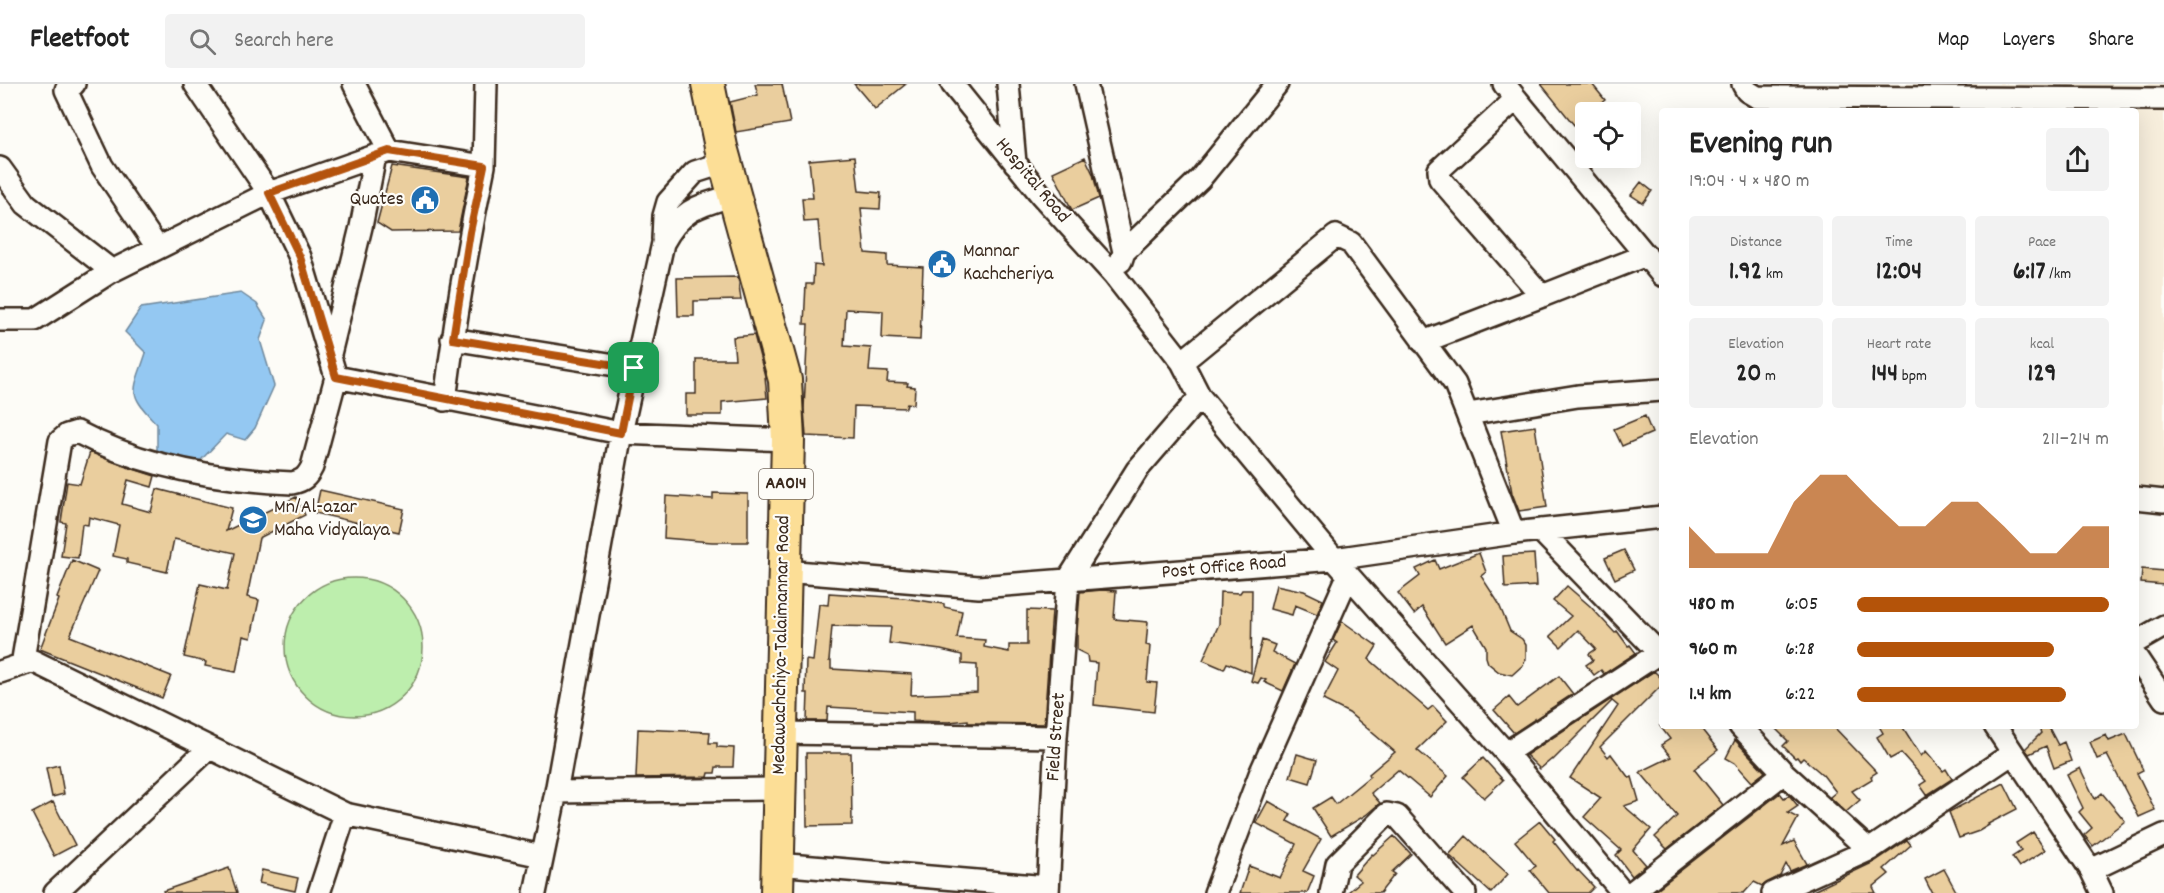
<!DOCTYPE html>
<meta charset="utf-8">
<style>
body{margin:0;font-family:Dekko,sans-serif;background:#f2f2f2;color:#222;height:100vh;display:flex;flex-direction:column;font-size:22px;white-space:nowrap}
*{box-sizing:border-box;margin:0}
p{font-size:20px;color:#767676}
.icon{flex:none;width:33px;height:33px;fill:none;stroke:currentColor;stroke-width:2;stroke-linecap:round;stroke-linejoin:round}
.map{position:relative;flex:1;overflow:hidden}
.details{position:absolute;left:1659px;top:24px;width:480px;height:621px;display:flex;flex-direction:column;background:#fff;border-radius:6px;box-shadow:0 6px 24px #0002}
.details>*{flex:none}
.buttons{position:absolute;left:1575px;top:18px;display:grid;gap:12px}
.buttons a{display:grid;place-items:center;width:66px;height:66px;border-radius:6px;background:#fff;box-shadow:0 6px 24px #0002;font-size:30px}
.pin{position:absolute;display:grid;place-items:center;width:51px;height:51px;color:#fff;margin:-26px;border-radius:12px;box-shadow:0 3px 9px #0006}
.round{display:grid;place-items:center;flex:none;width:63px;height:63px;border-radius:6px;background:#f2f2f2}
.head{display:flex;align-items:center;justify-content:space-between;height:102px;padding:0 30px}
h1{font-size:33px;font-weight:700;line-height:45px}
.metrics{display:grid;grid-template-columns:repeat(3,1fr);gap:9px;height:102px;padding:6px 30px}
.metrics div{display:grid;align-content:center;border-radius:6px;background:#f2f2f2;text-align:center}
.metrics b{font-size:26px;font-weight:700}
.metrics small{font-size:16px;font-weight:400}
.metrics p{font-size:16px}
.chart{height:168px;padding:12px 30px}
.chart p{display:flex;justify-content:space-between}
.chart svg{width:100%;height:108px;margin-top:6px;fill:#b45309;opacity:.7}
ul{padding:0 30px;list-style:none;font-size:20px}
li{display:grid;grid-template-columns:96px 72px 1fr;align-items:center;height:45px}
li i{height:15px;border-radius:8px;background:#b45309}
header{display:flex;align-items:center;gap:36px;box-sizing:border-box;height:84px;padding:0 30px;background:#fff;border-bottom:2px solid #e0e0e0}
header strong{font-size:28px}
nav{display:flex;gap:33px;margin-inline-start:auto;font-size:21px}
.search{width:420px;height:54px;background:#f2f2f2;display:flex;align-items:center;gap:15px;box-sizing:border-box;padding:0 21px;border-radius:6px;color:#767676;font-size:22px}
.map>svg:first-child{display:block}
.built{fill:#f7eedc}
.green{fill:#bdeead;stroke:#7c8c66;stroke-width:1.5}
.water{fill:#94c8f2;stroke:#70899d;stroke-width:1.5}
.building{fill:#eace9e;stroke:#3b2a1e;stroke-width:1.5;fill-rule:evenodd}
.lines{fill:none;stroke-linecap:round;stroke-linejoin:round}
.minor-casing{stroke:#3b2a1e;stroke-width:26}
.highway-casing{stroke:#3b2a1e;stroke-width:36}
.minor{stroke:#fdfcf7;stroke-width:21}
.highway{stroke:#fcde96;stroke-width:32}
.route-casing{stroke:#fff;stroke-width:12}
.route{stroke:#b45309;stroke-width:8}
.labels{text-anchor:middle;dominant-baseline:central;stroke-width:4.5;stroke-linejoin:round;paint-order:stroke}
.shield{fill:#fdfcf7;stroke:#75695f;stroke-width:1.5}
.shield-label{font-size:18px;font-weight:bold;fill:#3b2a1e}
.street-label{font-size:20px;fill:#3b2a1e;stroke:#fdfcf7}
.poi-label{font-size:20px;fill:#3b2a1e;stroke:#fdfcf7;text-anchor:start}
</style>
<header>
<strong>Fleetfoot</strong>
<div class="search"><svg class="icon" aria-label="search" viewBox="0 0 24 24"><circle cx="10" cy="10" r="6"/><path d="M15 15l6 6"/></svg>Search here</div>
<nav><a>Map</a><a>Layers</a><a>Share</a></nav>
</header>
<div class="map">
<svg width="2164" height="809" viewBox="0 0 2164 809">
<rect width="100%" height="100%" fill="#fdfcf7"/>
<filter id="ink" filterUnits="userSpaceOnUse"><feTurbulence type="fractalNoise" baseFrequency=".0167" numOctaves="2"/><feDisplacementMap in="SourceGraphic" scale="12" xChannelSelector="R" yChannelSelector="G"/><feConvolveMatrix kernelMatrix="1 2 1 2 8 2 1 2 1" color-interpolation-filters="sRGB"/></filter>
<g filter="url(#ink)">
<path class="built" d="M1761 0H2164V421L2136 418V27H1775Z"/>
<path class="green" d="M285 563a69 69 0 1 1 138 0a69 69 0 1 1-138 0Z"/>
<path class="water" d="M241 209 257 220 267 236 260 256 274 302 255 344 245 356 226 350 201 376 183 377 157 366V340C126 308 133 309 146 269L125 248 141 224Z"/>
<path class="building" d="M755 0H782L790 39 736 48 730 18 758 11Z
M854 0H906L875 25Z
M1541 0H1592L1605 16 1590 28H1586V32L1574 41Z
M855 72 859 107 881 109 880 125 861 124 865 169 887 171V181L923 183 920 256 882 254 883 227 846 225 844 262 871 264 869 287 888 288 887 298 908 299 907 302 915 303 914 320 907 319 906 324 854 322 853 354 806 352 804 325 808 240H804L806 200H813L814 181 822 182 818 137 804 138 802 114H813L809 76Z
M1085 73 1093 90 1099 114 1072 126 1053 88Z
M392 82 469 93 458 147 391 148 377 139Z
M1641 98 1652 107 1643 119 1631 111Z
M738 193 741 216 694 217V232H678L677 194Z
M754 251 765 292 767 314 722 318V331H686V310H696V275H735L733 253Z
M1645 332 1652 349 1622 362 1614 345Z
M1535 342 1547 423 1519 427 1512 409 1501 347Z
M90 368 124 382 155 392 152 403 128 396 122 420 151 428 157 405 232 424 226 447 296 413 305 431 259 454 247 513 259 516 251 554 243 552 236 588 205 582 206 578 184 573 200 500 227 506 235 469 174 455 167 488 127 479V475L113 472 119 441 89 433 88 441 82 440 78 474 61 472 66 439 61 438 67 398 80 400Z
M320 406 404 425 399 448 315 429Z
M713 409 748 410V458H712L664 454 666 412 713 415Z
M1624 466 1634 486 1615 495 1605 474Z
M1479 469 1486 488 1481 492 1498 518 1510 547 1522 555 1526 561V575L1523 581 1512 591 1499 588 1488 579 1486 573V563L1473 541 1445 559 1422 523 1414 530 1398 509 1420 492 1416 485 1435 476 1439 485Z
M1534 470 1536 502 1505 504 1503 472Z
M72 476 98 487 70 552 171 592 162 614 40 565 59 515 57 514Z
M2142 485 2164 487V501L2141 499Z
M1276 501 1304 507 1323 516 1317 530 1295 521 1292 531 1270 525Z
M1567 502 1590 522 1615 549 1617 547 1628 562 1630 561 1636 569 1604 590 1601 586 1594 591 1586 581 1593 576 1589 570 1596 565 1578 546 1561 563 1550 552 1571 532 1553 517Z
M1102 506 1116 507 1114 535 1148 538 1146 561 1150 562 1147 598 1157 599 1154 628 1094 621 1097 579 1088 578 1087 571 1077 566V548L1080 508Z
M1242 506H1252L1251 589 1227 579 1224 585 1203 576 1219 540 1220 508 1240 509Z
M829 509 904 514 944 520V523L962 527 957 554 985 556 984 563 1009 568V561H1027V526L1052 527 1044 640 973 639H968V636L949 638 913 637V628L828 623 827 637H807L808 609H805L806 576 813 577 819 520 828 521ZM832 542 891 543 889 559 941 566 962 571V580L977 581V608L911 611 912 590 831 585V577H829Z
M1342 537 1377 562 1369 575 1428 626 1433 622 1447 637 1417 666 1448 692 1430 713 1398 686 1371 709 1380 719 1366 731 1331 752 1313 724 1331 713 1336 720 1370 692 1369 690 1395 668 1349 629 1323 616 1338 587 1325 578 1337 559 1333 556Z
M1262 556 1275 561 1272 568 1295 580 1283 607 1264 598 1266 596 1261 594 1258 599 1251 597Z
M1654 587 1662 595V601L1600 663 1608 673 1611 670 1629 694 1632 693 1639 717 1624 722 1651 745 1633 766 1646 781 1632 792 1616 771 1621 766 1584 733 1601 714 1570 694 1618 622 1611 616 1612 617 1553 676 1552 675 1540 685 1526 671Z
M1559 592 1573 610 1514 649 1494 626 1509 613 1517 623Z
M1660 642H1699L1718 666 1694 685 1723 721 1667 765 1655 753 1677 732 1640 688 1671 673 1661 661 1670 655Z
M1773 642H1833L1877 688 1871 692 1872 695 1852 707 1860 716 1846 728 1830 713 1836 708 1823 691 1803 674 1800 677 1797 673 1795 674 1783 662 1788 657Z
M1879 642H1902L1921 672 1926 667 1943 687 1946 685 1952 695 1927 711 1920 701 1926 697 1901 669 1890 675 1877 653 1883 649Z
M2038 642H2048L2058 661 2064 658 2071 677 2054 684 2046 662 2029 670 2025 665 2041 649Z
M638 645 710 648 709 659H717V663L734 664 733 683H716L715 689H709L708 693 636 694Z
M2126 650 2143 686 2137 689 2155 726 2139 733 2107 671 2097 675 2090 658 2106 651 2109 657Z
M1735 656 1765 688 1752 698 1735 679 1726 674Z
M806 669H851L852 741 807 742Z
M1297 670 1317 676 1310 699 1290 693Z
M1483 674 1503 696 1484 714 1463 693Z
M59 681 64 710 52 713 46 684Z
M2080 684 2095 715 2102 709 2125 737 2093 762 2084 751 2092 744 2079 728 2083 724 2067 691Z
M2004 699 2017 725 1988 740 1989 741 1979 747 1959 754 1949 728Z
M1780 709 1784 714 1789 711 1798 722 1788 729 1798 734 1783 762 1794 757 1807 780 1790 787 1786 780 1780 792 1762 802 1754 798 1744 809H1652Z
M1268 717 1291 730 1287 737 1321 755 1303 787 1314 792 1307 809H1240L1249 782 1280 794 1296 760 1256 739Z
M53 718 75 761 54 772 32 729Z
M1540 737 1555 755 1553 757 1577 787 1578 786 1594 803 1588 809H1549L1530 786 1536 782 1515 757Z
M2033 748 2045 766 2019 783 2012 773 2021 767 2016 759Z
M1394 752 1411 770 1392 788 1395 790 1380 809H1347L1361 797 1354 791 1372 770 1373 771Z
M1466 752 1508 790 1491 809 1449 771Z
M1907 756 1911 761 1884 785 1889 790 1873 803 1876 809H1809L1874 778Z
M229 784 237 809H164L163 807Z
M1944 785 1957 809H1932L1925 795Z
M262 786 298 794 295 807 259 799Z"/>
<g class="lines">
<g class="minor-casing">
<path id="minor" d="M74 0 66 6 102 82 157 163
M354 0 389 67
M952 0 1042 112 1114 191 1182 278 1200 313 1334 475 1506 669 1623 809
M1008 0 1015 79
M1086 0 1124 168 1121 177
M1504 0 1662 191
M1743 0 1747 7 1757 13 2164 15
M1516 15 1439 86 1440 95 1542 212 1646 171
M484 82 486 0
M0 84 26 120 112 187
M663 155 664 132 668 118 695 88 726 78
M1124 168 1200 95 1277 0
M0 236H35L112 187 269 109 389 67 484 82C468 159 455 237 445 316
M452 255 634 284
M1423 258 1542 212
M330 270 361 143 375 72
M1182 278 1336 152 1351 159 1455 300 1514 449
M336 293 621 349 788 356
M1468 330 1578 312 1662 306
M2136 414 2164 417
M784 487 979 503 1334 475 1514 449 1662 433
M2136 558 2164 542
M2136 573 2164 615
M22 581 60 357 67 351 77 348C143 383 219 396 292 399 303 397 307 393 312 383L336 293 300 173 269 109 195 0
M0 588 33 577 345 730 542 772
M1740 642 1784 689 1869 766 1773 809
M1995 642 2091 786 2102 809
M781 649 1056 653
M1506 669 1659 569 1540 446
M556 708 779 705
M1869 766 2013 669
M777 780 1048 803
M2091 786 2164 751
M55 809 209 664
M319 809 345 730
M535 809 556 708 621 349 663 159C682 124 699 122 735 111
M1048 809 1056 653 1068 496 1137 386 1200 313
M1215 809 1260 690 1348 492
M1331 809 1337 780 1387 730 1397 732 1465 809
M1631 809 1784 689"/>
</g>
<g class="highway-casing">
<path id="highway" d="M708 0 721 63 785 296 788 356 777 809"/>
</g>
<use href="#minor" class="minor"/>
<use href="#highway" class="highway"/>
</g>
</g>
<g class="lines" filter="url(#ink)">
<g class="route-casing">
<path id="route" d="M389 67 484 82 470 148 453 255 634 284 621 349 336 293 300 173 269 109Z"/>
</g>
<use href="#route" class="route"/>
</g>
<defs>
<g id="civic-disc" transform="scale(1.5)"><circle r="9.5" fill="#1f6fb2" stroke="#fdfcf7"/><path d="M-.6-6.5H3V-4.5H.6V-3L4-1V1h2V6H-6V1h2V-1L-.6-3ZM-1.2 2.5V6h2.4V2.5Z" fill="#fff"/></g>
<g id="school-disc" transform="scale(1.5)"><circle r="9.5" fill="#1f6fb2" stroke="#fdfcf7"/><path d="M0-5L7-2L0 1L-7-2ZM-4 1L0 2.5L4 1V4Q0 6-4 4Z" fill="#fff"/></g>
</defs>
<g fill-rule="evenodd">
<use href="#civic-disc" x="425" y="116"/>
<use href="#civic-disc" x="942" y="180"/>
<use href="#school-disc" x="253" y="436"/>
</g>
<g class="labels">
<rect class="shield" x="759" y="385" width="54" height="30" rx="4.5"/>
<g class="shield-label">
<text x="786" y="400">AA014</text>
</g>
<g class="street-label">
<text transform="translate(1032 97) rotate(50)">Hospital Road</text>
<text transform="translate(1224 484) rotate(-5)">Post Office Road</text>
<text transform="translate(782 561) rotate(-89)">Medawachchiya-Talaimannar Road</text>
<text transform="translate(1057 653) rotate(-86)">Field Street</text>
</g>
<g class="poi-label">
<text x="404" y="116" text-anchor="end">Quates</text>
<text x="963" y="168">Mannar<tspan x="963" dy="23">Kachcheriya</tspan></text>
<text x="274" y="424">Mn/Al-azar<tspan x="274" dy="23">Maha Vidyalaya</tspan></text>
</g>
</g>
</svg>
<div class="buttons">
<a><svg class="icon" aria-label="locate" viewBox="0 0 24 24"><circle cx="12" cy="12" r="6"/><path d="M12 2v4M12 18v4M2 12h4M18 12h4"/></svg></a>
</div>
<div class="pin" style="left:634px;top:284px;background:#1e9e55"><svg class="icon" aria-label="arrive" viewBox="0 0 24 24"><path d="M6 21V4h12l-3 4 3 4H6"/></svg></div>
<section class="details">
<div class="head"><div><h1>Evening run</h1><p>19:04 · 4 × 480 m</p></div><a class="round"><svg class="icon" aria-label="share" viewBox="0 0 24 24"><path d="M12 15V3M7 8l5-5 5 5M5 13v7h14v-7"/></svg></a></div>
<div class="metrics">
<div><p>Distance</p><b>1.92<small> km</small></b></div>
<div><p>Time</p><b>12:04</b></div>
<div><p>Pace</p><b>6:17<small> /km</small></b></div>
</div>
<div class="metrics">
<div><p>Elevation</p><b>20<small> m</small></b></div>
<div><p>Heart rate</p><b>144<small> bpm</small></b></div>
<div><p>kcal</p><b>129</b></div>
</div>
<div class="chart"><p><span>Elevation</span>211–214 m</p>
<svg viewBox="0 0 160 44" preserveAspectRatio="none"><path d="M0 44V27L10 38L20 38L30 38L40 17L50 6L60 6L70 17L80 27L90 27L100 17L110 17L120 27L130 38L140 38L150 27L160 27V44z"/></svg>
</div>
<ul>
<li><b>480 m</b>6:05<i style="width:100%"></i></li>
<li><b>960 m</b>6:28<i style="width:78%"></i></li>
<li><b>1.4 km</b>6:22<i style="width:83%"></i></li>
</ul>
</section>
</div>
